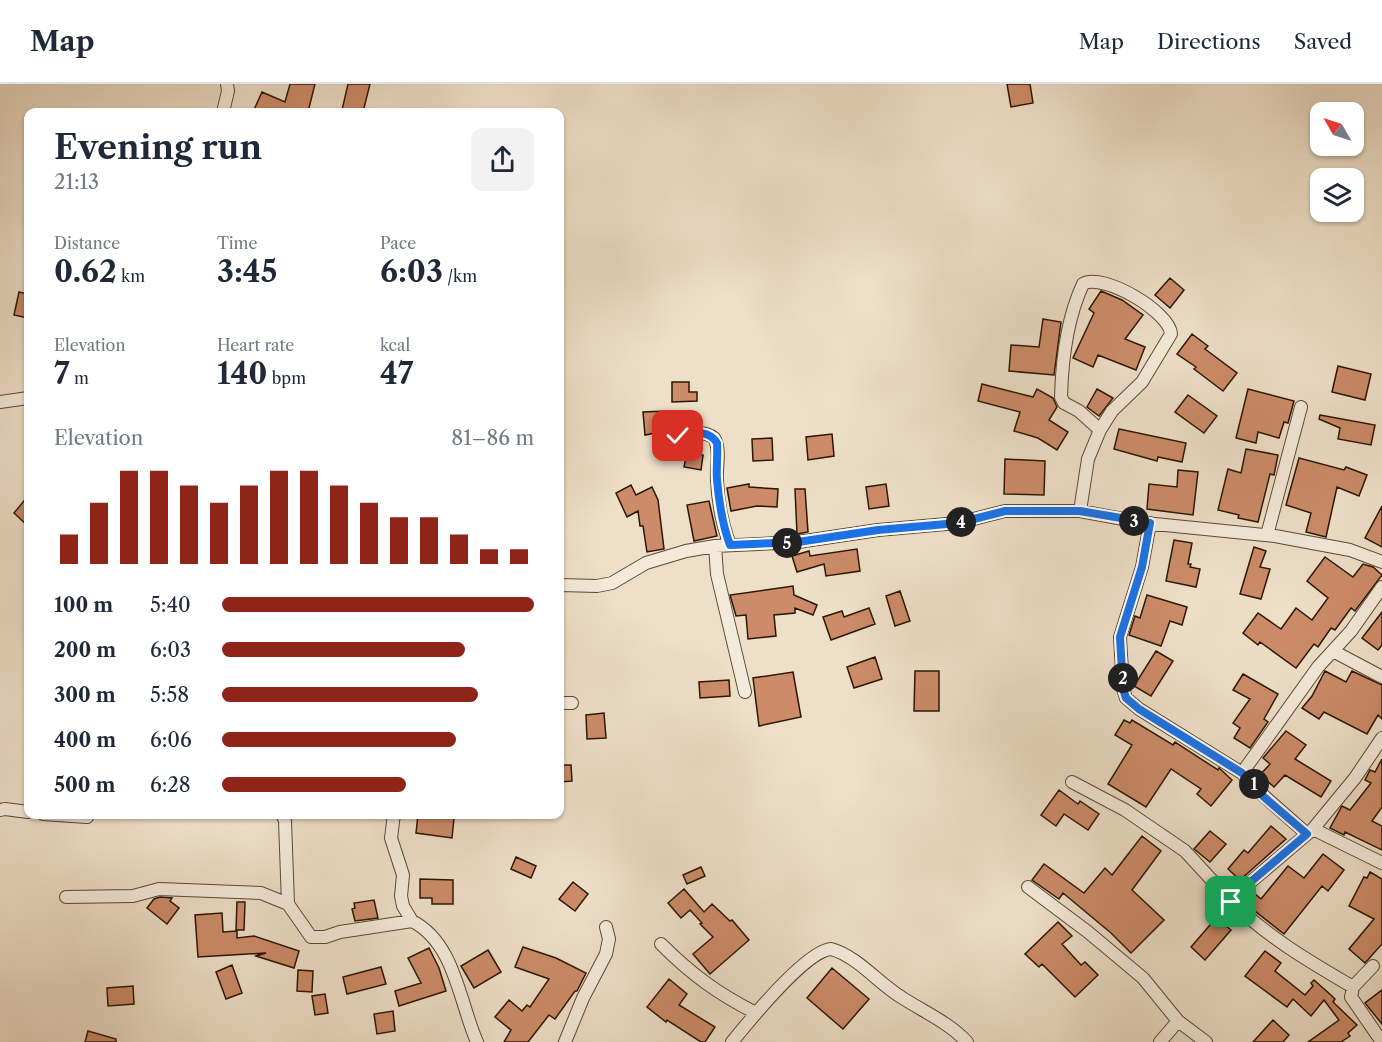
<!DOCTYPE html>
<meta charset="utf-8">
<style>
body{margin:0;font-family:"Libre Caslon Text",serif;background:#f2f2f3;color:#1f2937;height:100vh;display:flex;flex-direction:column;font-size:22px;white-space:nowrap}
*{box-sizing:border-box;margin:0}
p{font-size:20px;color:#747a83}
.icon{flex:none;width:33px;height:33px;fill:none;stroke:currentColor;stroke-width:2;stroke-linecap:round;stroke-linejoin:round}
.map{position:relative;flex:1;overflow:hidden}
.drawer{position:absolute;left:24px;top:24px;width:540px;height:711px;display:flex;flex-direction:column;background:#fff;border-radius:12px;box-shadow:0 2px 4px #0004}
.drawer>*{flex:none}
.needle{width:39px;rotate:309deg}
.buttons{position:absolute;left:1310px;top:18px;display:grid;gap:12px}
.buttons a{display:grid;place-items:center;width:54px;height:54px;border-radius:12px;background:#fff;box-shadow:0 2px 4px #0004;font-size:30px}
.pin{position:absolute;display:grid;place-items:center;width:51px;height:51px;color:#fff;margin:-26px;border-radius:12px;box-shadow:0 3px 9px #0006}
.km{position:absolute;width:30px;height:30px;margin:-15px;border-radius:50%;background:#222;color:#fff;font-size:16px;line-height:30px;text-align:center}
.round{display:grid;place-items:center;flex:none;width:63px;height:63px;border-radius:12px;background:#f2f2f3}
.headline{display:flex;align-items:center;justify-content:space-between;height:102px;padding:0 30px}
h1{font-size:33px;font-weight:700;line-height:45px}
.stats{display:grid;grid-template-columns:repeat(3,1fr);gap:9px;height:102px;padding:6px 30px}
.stats div{display:grid;align-content:center}
.stats b{font-size:30px;font-weight:700}
.stats small{font-size:16px;font-weight:400}
.stats p{font-size:16px}
.chart{height:168px;padding:12px 30px}
.chart p{display:flex;justify-content:space-between}
.chart svg{width:100%;height:108px;margin-top:6px;stroke:#8f2418;stroke-width:6}
ul{padding:0 30px;list-style:none;font-size:20px}
li{display:grid;grid-template-columns:96px 72px 1fr;align-items:center;height:45px}
li i{height:15px;border-radius:8px;background:#8f2418}
header{display:flex;align-items:center;gap:36px;box-sizing:border-box;height:84px;padding:0 30px;background:#fff;border-bottom:2px solid #e0e1e3}
header strong{font-size:28px}
nav{display:flex;gap:33px;margin-inline-start:auto;font-size:21px}
.map>svg:first-child{display:block}
.building{fill:#cc8b69;stroke:#2c1700;stroke-width:1.5}
.lines{fill:none;stroke-linecap:round;stroke-linejoin:round}
.minor-casing{stroke:#5c4932;stroke-width:14}
.minor{stroke:#f4eadb;stroke-width:12}
.route-casing{stroke:#fff;stroke-width:12}
.route{stroke:#1a73e8;stroke-width:8}
</style>
<header>
<strong>Map</strong>
<nav><a>Map</a><a>Directions</a><a>Saved</a></nav>
</header>
<div class="map">
<svg width="1382" height="958" viewBox="0 0 1382 958">
<rect width="100%" height="100%" fill="#eedfc8"/>
<filter id="stains"><feTurbulence type="fractalNoise" baseFrequency=".00333" numOctaves="4"/><feColorMatrix values="0 0 0 0 .2 0 0 0 0 .09 0 0 0 0 .02 0 0 0 .5 -.17"/></filter>
<radialGradient id="worn" r=".72"><stop offset=".6" stop-color="#630" stop-opacity="0"/><stop offset="1" stop-color="#630" stop-opacity=".3"/></radialGradient>
<path class="building" d="M290 0H315L308 28H253L262 8 285 18Z
M348 0H370L363 28 342 26Z
M1007 0H1030L1033 19 1011 23Z
M1170 194 1184 206 1170 224 1155 211Z
M1101 207 1122 216 1143 231 1125 255 1145 263 1136 286 1098 271 1093 283 1073 274 1094 229 1089 225Z
M19 208 28 210V234L14 231Z
M1043 235 1061 238 1054 291 1009 287 1011 261 1039 263Z
M1192 250 1208 262 1205 265 1237 289 1223 307 1194 285 1196 283 1177 270Z
M1338 282 1371 290 1365 316 1332 308Z
M672 298H689V308H697V317L672 318Z
M982 300 1033 313 1037 305 1053 314 1057 323 1049 336 1068 348 1057 366 1038 354 1014 347 1020 328 978 317Z
M1097 305 1113 314 1099 332 1087 323Z
M1248 305 1294 317 1288 339 1284 338 1279 354 1258 348 1256 359 1236 354Z
M1188 311 1217 332 1204 349 1175 328Z
M665 327 666 347 645 351 643 328Z
M1320 331 1375 341 1371 361 1338 355 1340 344 1319 335Z
M1119 345 1186 359 1182 378 1158 373 1157 377 1114 365Z
M832 350 834 372 808 376 806 353Z
M772 354 773 376 753 377 752 355Z
M1246 365 1278 371 1274 391 1270 390 1258 438 1238 434 1239 431 1218 426 1228 385 1241 389Z
M687 368 703 371 701 386 684 383Z
M1299 374 1344 386 1346 383 1367 391 1359 412 1337 403 1326 453 1306 448 1311 429 1286 421Z
M1005 375 1045 377 1044 411 1004 410Z
M1178 386 1198 388 1193 431 1147 425 1149 400 1177 403Z
M749 400V403L778 405 777 423 757 422 731 427 727 404Z
M886 400 889 422 869 425 866 403Z
M631 401 636 411 652 403 658 416 664 465 647 468 643 442H640L638 427 627 433 616 409Z
M795 405H805L808 448 797 450Z
M28 412V442L14 429Z
M709 417 717 452 694 457 687 421Z
M1382 422V463L1365 454Z
M1174 456 1192 459 1188 480H1191L1190 483 1200 485 1196 503 1166 497Z
M1254 463 1266 467 1260 483 1270 485 1261 515 1240 510Z
M857 465 860 487 826 492 824 480 797 488 792 472 809 467 810 472Z
M1325 473 1353 493 1363 480 1373 483 1382 491 1355 527 1351 524 1335 546 1331 544 1318 563 1314 560 1296 584 1260 558 1258 561 1243 549 1258 529 1281 545 1296 524 1312 536 1328 514 1307 497Z
M793 502 794 511 817 521 813 531 795 524V529L774 531 776 552 748 555 746 531 736 532 730 511Z
M900 507 910 537 895 542 886 512Z
M1147 511 1187 523 1182 541 1170 537 1161 562 1129 551 1135 532 1140 534Z
M869 524 875 540 831 556 823 533 842 527 844 533Z
M1382 528V561L1378 566 1362 554Z
M1156 567 1173 577 1151 612 1134 602Z
M875 573 882 595 854 604 847 583Z
M915 587H939V627H914Z
M1325 587 1346 598 1352 587 1382 601V635L1378 631 1367 650 1324 628 1319 635 1302 624 1312 612Z
M793 588 801 633 759 642 753 594Z
M1243 590 1278 610 1264 635 1268 638 1250 664 1234 654 1240 644 1233 639 1250 615 1233 606Z
M729 596 730 612 700 614 699 598Z
M604 629 606 654 587 655 586 631Z
M1124 636 1130 639 1132 636 1173 661 1175 658 1218 686 1219 684 1232 696 1211 722 1197 710 1201 705 1171 685 1146 723 1108 700 1132 661 1115 651Z
M1286 647 1306 661 1295 675 1331 697 1321 713 1285 691 1274 703 1260 691 1270 680 1263 674Z
M1382 675V723L1372 737 1382 742V766L1345 748 1344 751 1330 744 1342 722 1350 726 1371 699 1365 696 1370 686 1375 688Z
M560 681H571L572 697 560 698Z
M1059 706 1078 720 1080 717 1099 730 1088 746 1064 730 1056 742 1041 731Z
M418 730 454 734 452 754 416 749Z
M1271 742 1286 755 1240 796 1228 785 1244 766 1248 769Z
M1210 747 1226 760 1210 778 1194 765Z
M1142 752 1161 767 1132 806 1164 836 1131 869 1111 849 1063 809 1059 815 1032 796 1044 780 1084 809 1105 784 1112 791Z
M1323 770 1344 786 1328 807 1322 802 1284 850 1246 820 1254 809 1261 815 1288 782 1304 794Z
M516 773 536 782 531 794 511 785Z
M701 783 705 792 687 800 683 791Z
M1370 788 1382 795V860L1365 879 1349 865 1374 835 1349 822 1364 793 1367 794Z
M420 795 453 796V820H432V814H420Z
M573 798 588 810 575 827 559 815Z
M684 805 704 828 712 820 730 837 732 836 749 856 710 890 693 870 713 853 700 840 702 839 690 826 681 834 668 819Z
M160 813 172 814 170 817 179 824 167 840 147 824 154 815Z
M374 816 378 834 355 837 352 825 355 824 354 819Z
M237 818H245L244 846H236Z
M222 829 223 848 237 847V854L254 852 299 867 294 884 256 872 266 869 198 873 195 831Z
M1216 834 1231 846 1205 876 1191 863Z
M1058 838 1072 852 1062 860 1081 881 1085 878 1098 891 1075 913 1042 880 1039 883 1025 870Z
M523 863 556 874 586 889 577 907H575L555 935 549 931 528 958H504L511 946 495 933 509 916 522 927 527 921 530 923 549 895 515 883Z
M429 864 439 884 446 907 399 922 395 907 421 899 408 874Z
M488 866 501 888 474 904 461 882Z
M1265 867 1281 879 1275 887 1305 911 1313 902 1311 899 1314 896 1332 912 1335 915 1333 918 1357 941 1348 949 1350 952 1341 958H1308L1339 936 1324 916 1311 932 1293 915 1287 923 1245 892Z
M232 881 242 909 226 915 216 888Z
M381 883 386 900 347 910 343 893Z
M832 884 869 915 843 945 807 914Z
M298 886 313 887 312 908 297 907Z
M669 895 687 910 679 921 715 943 705 958H701L667 936 666 938 647 923Z
M133 902 134 920 108 922 107 904Z
M1382 906V940L1365 919Z
M325 910 328 929 315 931 312 912Z
M393 927 395 947 377 950 374 930Z
M1273 936 1289 951 1283 958H1253Z
M88 947 116 955V958H85Z"/>
<g class="lines">
<g class="minor-casing">
<path id="minor" d="M223 28 228 7 227 0
M0 318 28 314
M663 356C678 352 700 343 714 354 721 365 716 383 717 396 718 418 722 440 730 461
M1080 427 1088 375 1100 346 1112 327 1142 298 1171 250C1170 228 1103 188 1083 200 1067 234 1062 275 1061 313L1064 319 1079 327 1100 346
M1150 439 1142 483 1120 553 1123 605 1126 614 1139 625 1242 689
M1267 451 1301 323
M715 462 717 490 745 608
M560 501 597 502 612 499 646 479 686 467 715 462 798 458 878 446 958 439 1005 427H1080L1145 439 1275 452 1350 466 1382 478
M1333 567 1382 593
M560 619H572
M1072 698 1125 726 1185 767 1231 817
M0 726 5 725 28 728
M43 730 87 733 88 730
M282 730 285 737 288 820
M394 730 391 754 403 791 401 812 403 822 412 837
M1313 745 1382 779
M1307 750 1265 713 1242 689 1318 583 1351 547 1382 503
M1028 803 1088 848 1143 894 1178 937 1206 958
M66 813 133 812 159 805 261 809 288 820 311 853H325L340 848 412 837C455 859 459 917 477 958
M661 860C691 890 718 910 756 929
M1373 882 1353 903 1351 913 1382 958
M1353 903C1310 878 1266 852 1231 817L1247 801 1313 745 1355 694 1382 654
M565 958 583 914 606 870 609 855 606 843
M732 958C749 937 806 867 831 865 857 872 878 899 901 913 924 928 948 938 967 958
M1160 958 1178 937"/>
</g>
<use href="#minor" class="minor"/>
</g>
<g class="lines">
<g class="route-casing">
<path id="route" d="M678 352C692 350 708 344 717 359 718 371 716 384 717 396 719 418 722 440 730 461L798 458 878 446 958 439 1005 427H1080L1150 439 1142 483 1120 553 1123 605 1126 614 1139 625 1242 689 1264 713 1307 750 1247 801 1231 818"/>
</g>
<use href="#route" class="route"/>
</g>
<rect width="100%" height="100%" filter="url(#stains)"/>
<rect width="100%" height="100%" fill="url(#worn)"/>
</svg>
<div class="buttons">
<a><svg class="needle" viewBox="-14 -14 28 28"><path d="M0-13l5 13h-10z" fill="#e53935"/><path d="M0 13l5-13h-10z" fill="#747a83"/></svg></a>
<a><svg class="icon" aria-label="layers" viewBox="0 0 24 24"><path d="M12 4l9 5-9 5-9-5zM3 14l9 5 9-5"/></svg></a>
</div>
<div class="pin" style="left:1231px;top:818px;background:#1e9e55"><svg class="icon" aria-label="arrive" viewBox="0 0 24 24"><path d="M6 21V4h12l-3 4 3 4H6"/></svg></div>
<div class="pin" style="left:678px;top:352px;background:#d93025"><svg class="icon" aria-label="check" viewBox="0 0 24 24"><path d="M5 12l5 5 9-10"/></svg></div>
<b class="km" style="left:1254px;top:700px">1</b>
<b class="km" style="left:1123px;top:594px">2</b>
<b class="km" style="left:1134px;top:437px">3</b>
<b class="km" style="left:961px;top:438px">4</b>
<b class="km" style="left:787px;top:459px">5</b>
<section class="drawer">
<div class="headline"><div><h1>Evening run</h1><p>21:13</p></div><a class="round"><svg class="icon" aria-label="share" viewBox="0 0 24 24"><path d="M12 15V3M7 8l5-5 5 5M5 13v7h14v-7"/></svg></a></div>
<div class="stats">
<div><p>Distance</p><b>0.62<small> km</small></b></div>
<div><p>Time</p><b>3:45</b></div>
<div><p>Pace</p><b>6:03<small> /km</small></b></div>
</div>
<div class="stats">
<div><p>Elevation</p><b>7<small> m</small></b></div>
<div><p>Heart rate</p><b>140<small> bpm</small></b></div>
<div><p>kcal</p><b>47</b></div>
</div>
<div class="chart"><p><span>Elevation</span>81–86 m</p>
<svg viewBox="0 0 160 44" preserveAspectRatio="none"><path d="M5 44V32M15 44V19M25 44V6M35 44V6M45 44V12M55 44V19M65 44V12M75 44V6M85 44V6M95 44V12M105 44V19M115 44V25M125 44V25M135 44V32M145 44V38M155 44V38"/></svg>
</div>
<ul>
<li><b>100 m</b>5:40<i style="width:100%"></i></li>
<li><b>200 m</b>6:03<i style="width:78%"></i></li>
<li><b>300 m</b>5:58<i style="width:82%"></i></li>
<li><b>400 m</b>6:06<i style="width:75%"></i></li>
<li><b>500 m</b>6:28<i style="width:59%"></i></li>
</ul>
</section>
</div>
